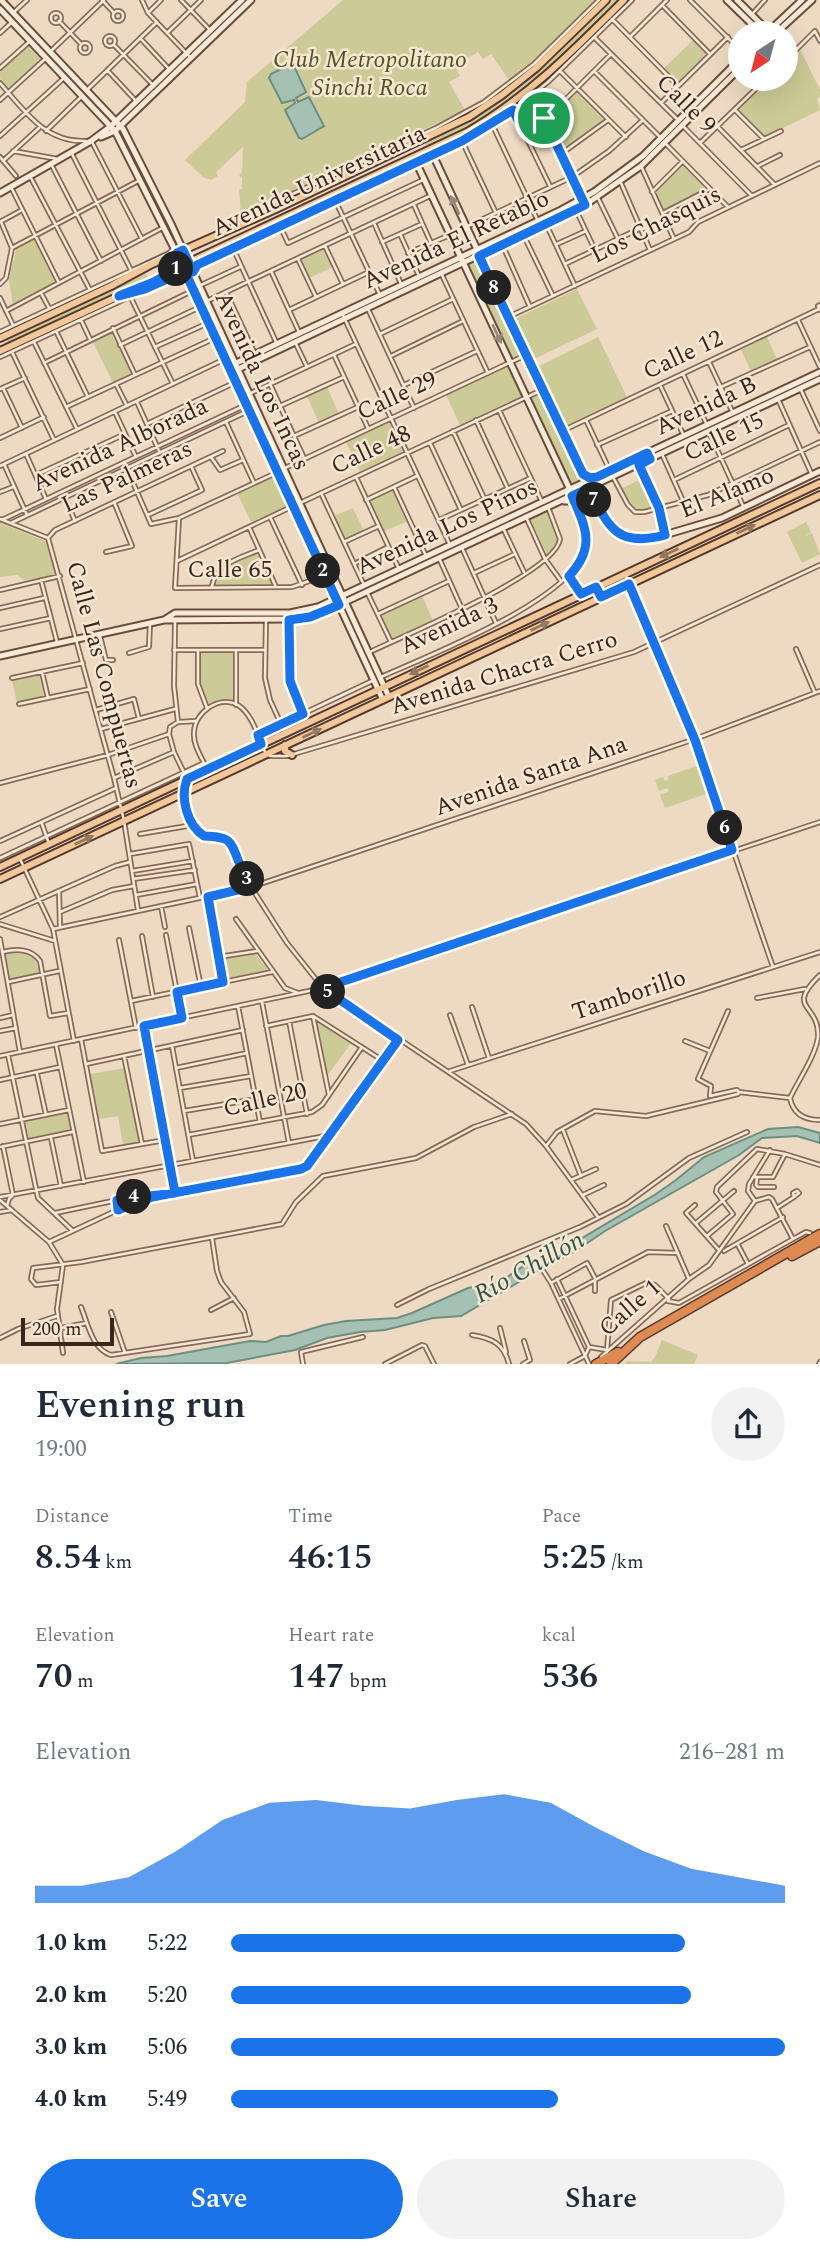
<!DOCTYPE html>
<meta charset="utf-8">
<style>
body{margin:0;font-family:Spectral,serif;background:#f2f2f3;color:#1f2937;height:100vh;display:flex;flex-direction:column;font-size:26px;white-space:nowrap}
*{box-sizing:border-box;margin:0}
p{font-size:23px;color:#747a83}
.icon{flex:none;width:38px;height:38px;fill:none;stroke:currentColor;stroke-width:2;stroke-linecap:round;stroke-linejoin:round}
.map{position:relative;height:1364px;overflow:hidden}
.drawer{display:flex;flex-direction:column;background:#fff;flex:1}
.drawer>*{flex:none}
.needle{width:46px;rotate:216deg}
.tools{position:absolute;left:728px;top:21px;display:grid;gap:14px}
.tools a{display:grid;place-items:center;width:70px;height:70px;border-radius:50%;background:#fff;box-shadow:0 7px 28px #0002;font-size:35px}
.scale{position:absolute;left:21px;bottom:18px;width:93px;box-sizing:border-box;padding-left:7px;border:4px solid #38261e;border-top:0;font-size:19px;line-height:24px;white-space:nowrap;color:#38261e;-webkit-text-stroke:5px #f6e6d2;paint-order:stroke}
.pin{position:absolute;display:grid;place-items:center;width:60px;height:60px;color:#fff;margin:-30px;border:4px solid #fff;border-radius:50%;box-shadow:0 2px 7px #0007}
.km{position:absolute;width:35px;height:35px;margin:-18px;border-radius:50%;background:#222;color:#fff;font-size:19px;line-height:35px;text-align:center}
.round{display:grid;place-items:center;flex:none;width:74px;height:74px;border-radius:37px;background:#f2f2f3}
.head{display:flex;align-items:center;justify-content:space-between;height:119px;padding:0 35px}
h1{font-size:38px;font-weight:600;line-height:52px}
.metrics{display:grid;grid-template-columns:repeat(3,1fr);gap:10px;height:119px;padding:7px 35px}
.metrics div{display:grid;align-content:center}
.metrics b{font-size:35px;font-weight:600}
.metrics small{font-size:19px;font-weight:400}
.metrics p{font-size:19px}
.chart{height:196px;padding:14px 35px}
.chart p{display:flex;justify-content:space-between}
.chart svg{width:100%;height:126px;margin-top:7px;fill:#1a73e8;opacity:.7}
.button{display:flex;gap:14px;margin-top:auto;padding:14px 35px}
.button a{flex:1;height:80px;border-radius:42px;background:#1a73e8;color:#fff;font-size:28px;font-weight:600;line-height:80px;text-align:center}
.button a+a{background:#f2f2f3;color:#1f2937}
ul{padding:0 35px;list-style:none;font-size:23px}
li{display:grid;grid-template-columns:112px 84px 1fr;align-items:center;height:52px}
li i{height:18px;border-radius:9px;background:#1a73e8}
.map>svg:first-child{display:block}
.green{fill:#ccca96}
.water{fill:#a5c1b4;stroke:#6c8f81;stroke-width:2}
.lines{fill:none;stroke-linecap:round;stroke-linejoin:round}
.street-casing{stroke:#886b59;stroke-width:6}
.secondary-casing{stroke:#6a4c3d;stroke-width:9}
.primary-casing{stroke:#563a2e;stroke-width:10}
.highway-casing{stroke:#563a2e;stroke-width:11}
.street{stroke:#f9e9d6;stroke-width:2.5}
.secondary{stroke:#f9e9d6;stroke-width:5}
.primary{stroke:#f2c89a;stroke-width:6}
.highway{stroke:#de8a53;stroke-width:8}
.oneway{fill:#98887a}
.oneway2{fill:#95775c}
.route-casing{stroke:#fff;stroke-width:14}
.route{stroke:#1a73e8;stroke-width:9}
.labels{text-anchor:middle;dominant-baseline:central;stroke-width:5;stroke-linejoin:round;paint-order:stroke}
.park-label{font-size:24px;font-style:italic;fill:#505524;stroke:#f6e6d2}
.street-label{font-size:24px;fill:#38261e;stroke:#f6e6d2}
.water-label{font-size:26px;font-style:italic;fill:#2d584e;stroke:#f6e6d2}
</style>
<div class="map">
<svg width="820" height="1364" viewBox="0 0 820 1364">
<rect width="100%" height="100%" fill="#eedac2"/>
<path class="green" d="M343 0H595L544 51 509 80 491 54 483 59 478 52 455 66 460 76 449 82 465 110 241 215 239 189H242V177L239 176 242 171 243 147 216 172 218 176 211 180 203 177 185 160 245 102 247 82Z
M612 0H619C555 62 509 109 427 148L425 143C503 107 552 60 612 0Z
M693 40 708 55 678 84 663 69Z
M27 45 42 61 10 89 0 78V69Z
M800 49 820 90V96L817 99 820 110 764 137 737 110 769 79H786V63Z
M577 91 605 119 562 151 546 118Z
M682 162 709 189 663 211 654 191Z
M35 238 57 282 13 306 9 280 16 249Z
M324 249 333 267 309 278 300 260Z
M478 258 522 354 512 359 466 264Z
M146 274 148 278 8 343 7 339Z
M577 289 597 329 532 360 513 320Z
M112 331 133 373 113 383 92 340Z
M598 337 627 397 563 427 535 368Z
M767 337 777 359 751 371 741 350Z
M509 365 524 396 460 425 446 395Z
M327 387 339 414 319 423 307 396Z
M542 392 583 481 570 487 528 398Z
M389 422 404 451 360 472 346 442Z
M275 475 289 505 251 522 237 493Z
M644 478 657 507 639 511 629 504 620 489Z
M393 489 408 521 383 532 368 500Z
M353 508 364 531 345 540 334 516Z
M547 510 559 540 555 549 547 555 530 518Z
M806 522 811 532 803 537 812 533 820 554 802 563 787 532Z
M0 523 45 541 49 546 56 575 25 581 17 575 0 577Z
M258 553 272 584 215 585C217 565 242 560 258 553Z
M422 595 433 621 392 640 380 615Z
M201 652H234V702L220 700 209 704 200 684Z
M39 675 44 696 17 703 12 681Z
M699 765 709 793 665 808 660 795 669 791 667 788 659 791 655 780 663 777 665 781 668 780V776Z
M18 952 34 958 40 973 9 979 4 954Z
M254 952 268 970 224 979 220 958Z
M316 1019 352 1042 327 1076Z
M125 1068 139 1142 123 1145 118 1116 99 1119 90 1074Z
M67 1113 71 1131 28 1140 24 1121Z
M662 1340 698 1355 694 1364H625L627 1361 651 1362 655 1357Z"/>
<path class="water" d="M289 65 294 66 306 92 296 98 298 102 309 97 324 126 302 139 299 138 285 110 295 103 294 100 282 103 269 78 271 74Z
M798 1127 820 1133V1143L797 1136 762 1138 739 1155 605 1231 574 1252 553 1262 461 1316 433 1318 385 1330 360 1332 327 1338 295 1350 227 1363 116 1364 141 1358 167 1356 250 1341 266 1342 281 1336H288L324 1325 346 1321 397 1318 412 1313 468 1288 500 1282 531 1261 582 1238 656 1194 676 1180 704 1157 768 1129Z"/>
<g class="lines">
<g class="street-casing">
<path id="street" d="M102 0 114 13
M142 0 148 13 191 58
M181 0 210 30
M690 0 740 50
M662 5 710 54
M113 16a5 5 0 1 1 10 0a5 5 0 1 1-10 0Z
M14 12 27 0
M148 13 161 0
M753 13 765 0
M51 18a5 5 0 1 1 10 0a5 5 0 1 1-10 0Z
M612 19 678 86
M59 21 81 44
M168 32 201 0
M0 33 12 22
M105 41a5 5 0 1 1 10 0a5 5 0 1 1-10 0Z
M594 37 679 121
M630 37 667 0
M141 39 170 70
M80 48a5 5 0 1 1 10 0a5 5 0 1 1-10 0Z
M114 45 154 86
M51 51 104 0
M786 60 815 31 820 41
M0 68 29 42
M108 71 137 102
M560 71 626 137
M594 71 661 138
M0 83C24 110 45 143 86 141
M88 89 157 22
M0 100 45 59
M661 103 728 37
M513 110 550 186
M735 110 764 139
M544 118 581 197
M492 124 537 219
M683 126 752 196
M718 127 775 185
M46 131 81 97
M524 132 562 103 611 54
M0 136 64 78
M462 141 496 213
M92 142 142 239
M701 142 766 79
M665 143 728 207
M741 150 781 131
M13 151 58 159
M71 152 131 270
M561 154 608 120
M0 157 16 176
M3 161 39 128
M51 164 101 261
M641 166 674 239
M758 166 780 155
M31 178 90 290
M621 183 650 250
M12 189 59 283
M652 192 682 162
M598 198 618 239
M335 200 380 295
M414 205 431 243
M576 210 595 250
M663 213 710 189
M246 220 250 214 260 209 436 128 484 102 534 64 599 0
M0 222 22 210
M374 223 402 286
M280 226 288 243 425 179
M547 226 575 286
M466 227 572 177 609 151 643 120
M400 234 419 276
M524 236 553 296
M382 242 422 224
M557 244 586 231
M325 246 343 284
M503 246 530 307
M12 248 140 180
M233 248 277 344
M408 253 450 235
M298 259 316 297
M565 264 641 228
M193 269 224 252 433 155 492 124 513 110 548 82 632 0
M271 271 299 332
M442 275 488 373
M0 284 6 278 12 248 1 222
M199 286 240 267
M41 293 49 308
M227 294 255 354
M130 296 173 384
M0 298 13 325
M207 301 432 195
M820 305 818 306 820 310
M368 309 414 408
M289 310 369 272
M6 311 164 227
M342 313 450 545
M508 317 689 232 698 222 820 163
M81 320 90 339
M798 320 820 367
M113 328 135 375
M56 331 88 397
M0 332 169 253 173 249
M380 334 453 299
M34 342 77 429
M295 342 307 367
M120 345 200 307
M155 347 206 324
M12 352 54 440
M334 355 368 428
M391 356 463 321
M0 357 181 273 184 274
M709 362 733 413
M44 363 192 291
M683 374 707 425
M116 384 127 406
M270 384 304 458
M404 385 477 351
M660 385 684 436
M721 387 810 347
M3 388 22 428
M0 389 25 378
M801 390 820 431
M251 393 356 344
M778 399 812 475
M137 402 160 453
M280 406 344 377
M66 407 215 338
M499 410 542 502
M115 412 136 457
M476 420 507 487
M586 420 610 471
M226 422 254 483
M147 424 236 382
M453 431 484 498
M562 431 819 309
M709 432 744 508
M294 436 358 407
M0 438 44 417
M430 443 461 510
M597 445 672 411
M26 454 46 499
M662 454 683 501
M211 457 220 470 243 460
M124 462 151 524 179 518 276 473
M4 464 27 515
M639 465 659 508 665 535
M0 466 225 359
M285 468 526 355
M36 475 125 434
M356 477 399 569
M613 477 628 505 635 512H644L708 495 820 442
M674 480 789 425
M394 487 426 556
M0 492 13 487
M321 493 364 585
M65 498 75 521
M366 500 417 476
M300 503 542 390
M148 515 202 490 191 466
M270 517 302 585
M526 517 545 559 561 581
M179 518 175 588 292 587 324 576
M0 519 48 538
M2 520 252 402
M439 520 531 478
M11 523 248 411
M249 527 276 587
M503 528 524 572
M48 538 114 778 124 821 138 910
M48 538 55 530 223 451
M344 542 379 526
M462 548 496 623
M106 552 132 546 114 502
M439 558 462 609
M177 561 291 507
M354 564 388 547
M474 573 515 554
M625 574C686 700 727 835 773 967
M41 580 57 642
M212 586C216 563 240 558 259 550
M0 590 60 576
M367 592 391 642
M0 608 44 598
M378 614 449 581
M289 619 290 681 303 714
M266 620 265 678 270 700 281 724
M175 622 174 686 178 722 170 727 169 734 174 752 187 779 183 793 186 811 193 825 204 836H218L227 839 234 847 251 887 287 943 323 988 526 1124 546 1146 598 1217
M0 629 51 618
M100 636 106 660H113
M796 649 815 693
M174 650H265
M198 650V684L207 708
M236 650V705
M370 652C403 636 557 572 560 539L548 507
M129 653 149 647 150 623
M42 672 48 698
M381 677C428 656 575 599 586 547 590 530 579 512 573 496
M12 678 83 663
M19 704 90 689
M96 710 134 699 139 719
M179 722 196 721
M101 729 175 709
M258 735 372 681
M294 754 634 652 820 565
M270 756H288
M114 778 174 752
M0 783 108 755 169 734
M42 824 49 844
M140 834 193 825
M0 841 116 788
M130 854 189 844 200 898
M0 858 204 763C199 753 193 743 194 732 195 712 219 695 238 705 253 715 258 737 265 752
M21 861 53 929 74 1041
M132 871 193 861
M133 879 195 870
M59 891 60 927
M136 895 197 884
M208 897 223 982
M161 906 165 927
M60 912 112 890 134 886
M0 917 115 866 130 862
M236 919 285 988 298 993
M0 924 55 941
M189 928 201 987
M53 929 251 887 695 739 820 691
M166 935 182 1018
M142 936 153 997
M0 939 20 1052
M119 940 136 1028
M2 952C16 949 31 948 40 961L50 1016 68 1013
M218 957 257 951
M820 975C784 1010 820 1003 818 1037 816 1055 798 1081 790 1098 793 1114 805 1120 820 1120
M8 982 59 971
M757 998 805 989
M131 1001 272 972
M262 1002 289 1143
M238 1006 260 1122
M472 1007 489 1058
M728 1011 698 1079 711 1086 710 1096 737 1090 739 1092
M450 1015 468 1065
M313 1016 329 1095
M0 1018 13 1015
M289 1021 307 1114
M144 1026 175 1191
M266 1026 313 1016 382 1060
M0 1031 16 1028
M81 1039 102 1151 165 1140
M685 1041 710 1051
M56 1045 84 1182
M172 1046 193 1161
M8 1055 38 1198 73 1231
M0 1056 323 988 820 822
M124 1056 142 1144
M86 1064 243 1030
M176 1068 247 1053
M450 1071 820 952
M37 1074 46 1115
M0 1080 60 1067
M180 1088 251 1076
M184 1111 256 1099
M0 1124 69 1110
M563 1130 581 1176
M188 1135 312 1112 322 1105 362 1047
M51 1138 61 1186
M3 1146 13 1195 9 1199 7 1206
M546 1146 557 1132 595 1111 646 1116 738 1094 739 1092 790 1098
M0 1147 72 1132
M753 1177H773L785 1154
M757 1178 756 1185 758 1187H774
M571 1180 596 1169
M583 1195 604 1185
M0 1197 320 1137 331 1133
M0 1200 49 1242 63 1265
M755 1201 748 1191 749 1184 770 1150
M695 1205 686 1213 718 1249
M777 1208 794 1197 793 1193 797 1191 799 1193 794 1197
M0 1212 12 1210
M55 1213 132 1197 148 1196
M696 1223 734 1191
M666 1226 689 1279
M707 1236 733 1214 716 1192 717 1187 757 1149 785 1154 820 1165
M49 1242 137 1201 301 1169 307 1166 398 1040
M738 1245 748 1264
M724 1251 783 1217
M542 1269 551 1283 589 1364
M557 1279 589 1347
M61 1282 36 1285 31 1279 33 1268 81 1262 282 1224 296 1202 323 1176 416 1158 474 1127 512 1114
M551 1283 587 1263 595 1278V1291
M559 1299 648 1252 678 1253
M668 1301 679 1303 793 1239 806 1232 810 1233
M397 1305 429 1289 580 1227 626 1204 689 1158 747 1132
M81 1307C88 1324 92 1349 111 1355L250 1334 244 1312 221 1282 217 1271 212 1238
M211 1310 234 1298
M111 1312 125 1353
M61 1328 87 1323
M500 1328 506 1352
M472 1335C492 1338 504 1344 509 1364
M0 1338 18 1329 57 1316
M607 1350 611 1300 646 1283 655 1285 669 1299
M63 1353 57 1309 63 1265
M601 1357 689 1279 709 1265 755 1201 769 1197 772 1199 793 1239
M303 1364 301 1352 363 1337
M385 1364 422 1345 425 1346 434 1364
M523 1364 530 1360 524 1341
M570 1364 585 1356 589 1347 607 1350
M819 1364 820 1362"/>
</g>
<g class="secondary-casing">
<path id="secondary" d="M1 0 123 129 171 224 389 697
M727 0 761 33
M737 0 770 33
M0 9 115 131 173 246 383 700
M767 33 802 0
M776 33 812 0
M101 137 115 131 251 0
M433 155 601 515 609 526 620 535 637 540 651 539 722 518 820 471
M416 162 571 492
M0 193 91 141 111 126 242 0
M232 365 561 210 594 192 643 156 740 59
M234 371 585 205 641 166 740 68
M564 501H570L576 505
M345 602 820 379
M164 620 175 613H290L318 607 820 372
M0 656 164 620 289 619 310 617 339 605"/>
</g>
<g class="primary-casing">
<path id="primary" d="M0 338 111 286 150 265 276 209 469 117 502 95 536 68 606 0
M0 351 119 296 154 282 179 267 467 132C528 97 575 49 624 0
M569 576 581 594
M285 745V751L292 755
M0 867 820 483
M0 879 820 495"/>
</g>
<g class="highway-casing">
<path id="highway" d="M792 1256 820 1241
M596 1364 618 1352
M611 1364 640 1337 820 1234"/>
</g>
<use href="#street" class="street"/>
<use href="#secondary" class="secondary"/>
<use href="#primary" class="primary"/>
<use href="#highway" class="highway"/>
</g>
<defs><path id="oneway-solid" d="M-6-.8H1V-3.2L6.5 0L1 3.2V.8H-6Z" transform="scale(1.75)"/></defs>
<g class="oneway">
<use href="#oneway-solid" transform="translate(455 205) rotate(-115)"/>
<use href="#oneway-solid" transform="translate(497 334) rotate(65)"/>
</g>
<g class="oneway2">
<use href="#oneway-solid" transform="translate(746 529) rotate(-25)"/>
<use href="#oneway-solid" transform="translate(669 553) rotate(155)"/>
<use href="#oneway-solid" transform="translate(540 626) rotate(-25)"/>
<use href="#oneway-solid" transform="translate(419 670) rotate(155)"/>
<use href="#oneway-solid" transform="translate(312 733) rotate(-25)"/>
<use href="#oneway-solid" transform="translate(84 840) rotate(-25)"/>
</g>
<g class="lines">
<g class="route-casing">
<path id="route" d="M544 118 524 132 513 110 462 141 197 265 193 272 183 250 177 253 182 266 154 282 119 296 145 289 181 273 187 276 339 605 310 617 289 620 290 681 303 714 258 735 261 744 187 779C180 798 187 825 204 836 228 837 230 838 238 860 242 869 247 878 250 887L208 897 223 982 177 992 182 1018 144 1026 175 1193 117 1200 118 1210 152 1197 301 1169 307 1166 398 1040 323 988 732 850 695 740 629 584 601 597 596 587 581 594 569 576C596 547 586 528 572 496L589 488C608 527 617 548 665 535L659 508 639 465 650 459 647 453 597 477 590 478 583 474 479 256 585 205 544 118"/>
</g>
<use href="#route" class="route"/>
</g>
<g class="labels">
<g class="park-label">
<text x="370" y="60">Club Metropolitano<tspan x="370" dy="28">Sinchi Roca</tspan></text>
</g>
<g class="street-label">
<text transform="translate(686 104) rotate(45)">Calle 9</text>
<text transform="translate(319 181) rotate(-25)">Avenida Universitaria</text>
<text transform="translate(656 225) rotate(-27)">Los Chasquis</text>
<text transform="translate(456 240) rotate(-25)">Avenida El Retablo</text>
<text transform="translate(683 355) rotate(-25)">Calle 12</text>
<text transform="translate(262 381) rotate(65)">Avenida Los Incas</text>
<text transform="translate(397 396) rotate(-25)">Calle 29</text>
<text transform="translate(706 406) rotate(-25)">Avenida B</text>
<text transform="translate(724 437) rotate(-25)">Calle 15</text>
<text transform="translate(120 445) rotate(-25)">Avenida Alborada</text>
<text transform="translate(371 450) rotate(-25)">Calle 48</text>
<text transform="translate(127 477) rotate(-25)">Las Palmeras</text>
<text transform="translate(727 493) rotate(-22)">El Alamo</text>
<text transform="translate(447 527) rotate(-25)">Avenida Los Pinos</text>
<text x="230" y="570">Calle 65</text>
<text transform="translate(449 626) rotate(-25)">Avenida 3</text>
<text transform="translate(504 673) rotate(-17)">Avenida Chacra Cerro</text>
<text transform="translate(104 675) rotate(75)">Calle Las Compuertas</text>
<text transform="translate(531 776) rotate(-19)">Avenida Santa Ana</text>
<text transform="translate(629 995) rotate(-18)">Tamborillo</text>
<text transform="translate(265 1100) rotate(-13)">Calle 20</text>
<text transform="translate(630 1308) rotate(-41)">Calle 1</text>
</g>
<g class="water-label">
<text transform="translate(529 1267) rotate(-29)">Río Chillón</text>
</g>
</g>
</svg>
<div class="tools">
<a><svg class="needle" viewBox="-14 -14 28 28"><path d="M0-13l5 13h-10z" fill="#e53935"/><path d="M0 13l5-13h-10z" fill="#747a83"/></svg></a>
</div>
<div class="scale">200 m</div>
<div class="pin" style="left:544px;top:118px;background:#1e9e55"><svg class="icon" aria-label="arrive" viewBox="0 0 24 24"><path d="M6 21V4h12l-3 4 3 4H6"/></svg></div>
<b class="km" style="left:176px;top:269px">1</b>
<b class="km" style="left:323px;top:571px">2</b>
<b class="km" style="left:247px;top:879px">3</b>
<b class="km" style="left:134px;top:1197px">4</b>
<b class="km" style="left:328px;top:992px">5</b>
<b class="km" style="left:725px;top:828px">6</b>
<b class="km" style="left:594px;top:500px">7</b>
<b class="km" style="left:494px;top:288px">8</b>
</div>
<section class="drawer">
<div class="head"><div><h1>Evening run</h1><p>19:00</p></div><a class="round"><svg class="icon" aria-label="share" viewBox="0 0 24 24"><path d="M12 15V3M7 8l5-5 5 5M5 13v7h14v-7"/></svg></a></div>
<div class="metrics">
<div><p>Distance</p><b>8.54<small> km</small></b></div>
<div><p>Time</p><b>46:15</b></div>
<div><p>Pace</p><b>5:25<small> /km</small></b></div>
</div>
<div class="metrics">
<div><p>Elevation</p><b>70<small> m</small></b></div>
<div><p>Heart rate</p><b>147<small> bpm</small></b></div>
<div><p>kcal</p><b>536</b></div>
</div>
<div class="chart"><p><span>Elevation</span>216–281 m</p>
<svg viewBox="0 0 160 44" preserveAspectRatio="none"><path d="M0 44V38L10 38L20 35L30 26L40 15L50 9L60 8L70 10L80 11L90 8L100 6L110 9L120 18L130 26L140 32L150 35L160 38V44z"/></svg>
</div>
<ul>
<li><b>1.0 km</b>5:22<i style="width:82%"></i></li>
<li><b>2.0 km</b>5:20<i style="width:83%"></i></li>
<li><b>3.0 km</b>5:06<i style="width:100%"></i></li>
<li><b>4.0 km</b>5:49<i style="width:59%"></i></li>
</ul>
<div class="button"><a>Save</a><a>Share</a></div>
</section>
